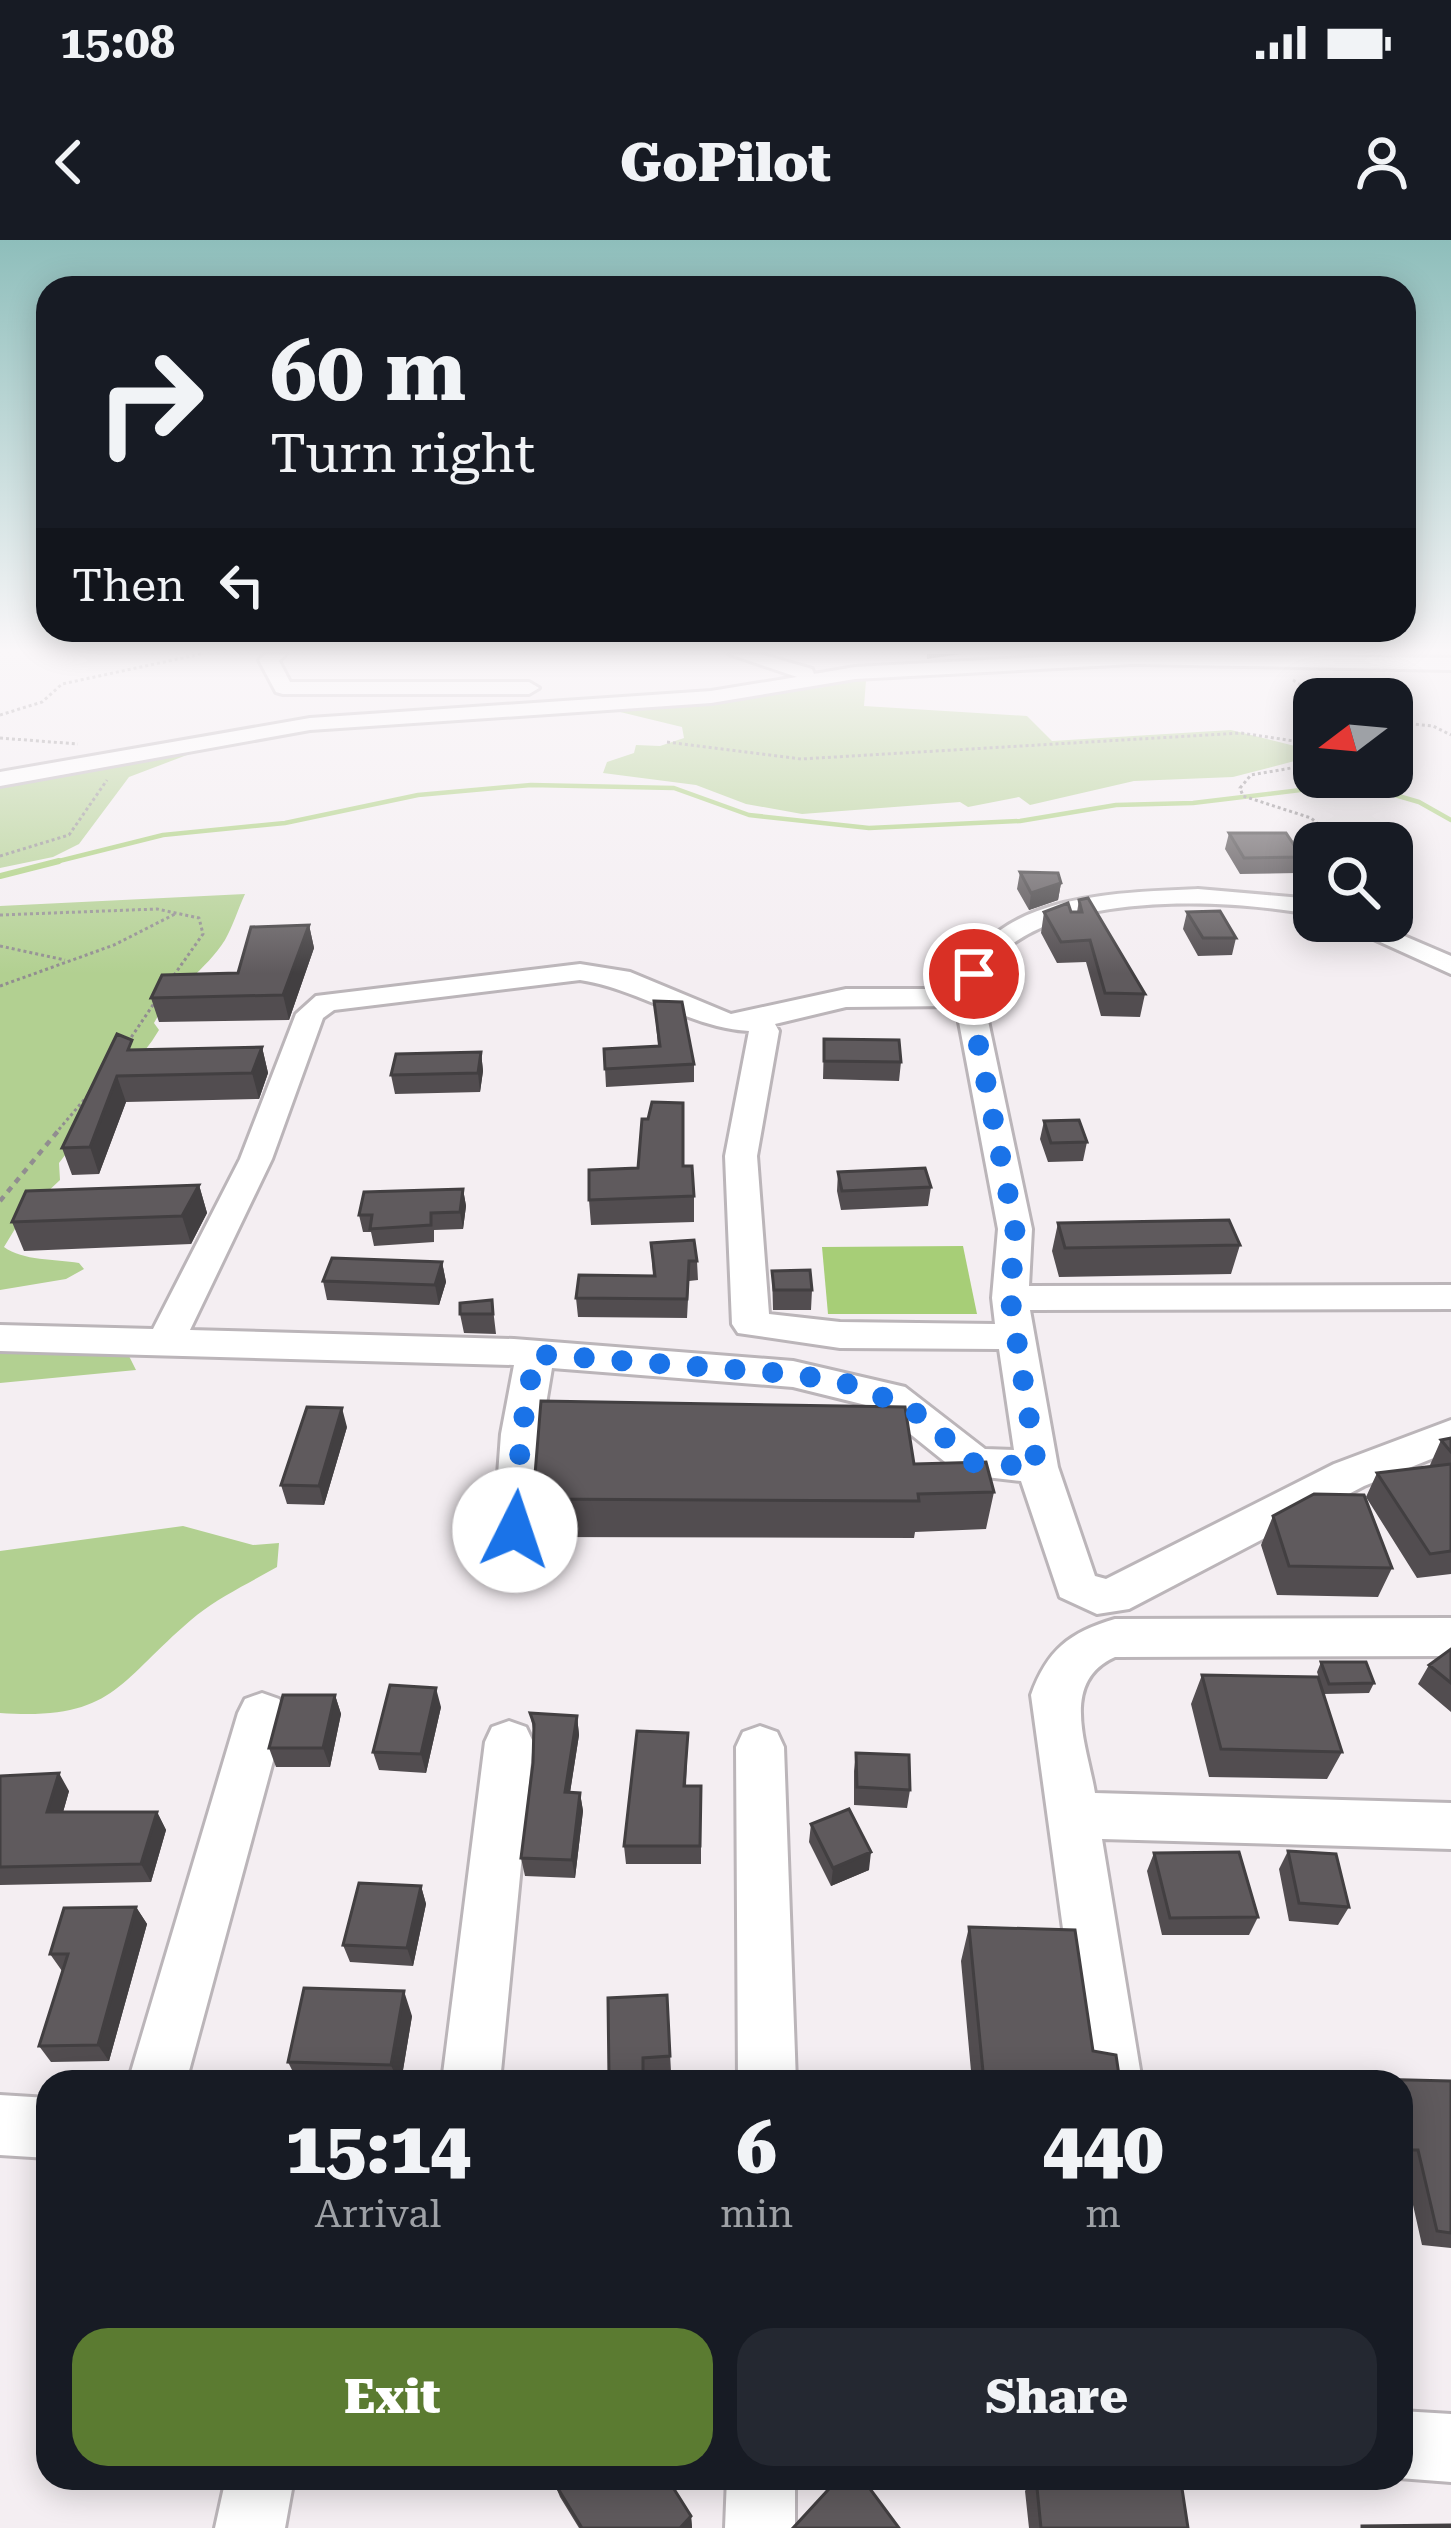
<!DOCTYPE html>
<html lang="en">
<head>
<meta charset="utf-8">
<style>
  :root { --surface:#171b24; --page:#242831; --text:#f1f3f6; --muted:#9ea1a6; --accent:#5b7b31 }
  body { margin:0; font-family:"Roboto Serif",serif; background:var(--page); color:var(--text); height:100vh; display:flex; flex-direction:column; font-size:45px; white-space:nowrap }
  * { box-sizing:border-box; margin:0 }
  p { font-size:39px; color:var(--muted) }
  .icon { flex:none; width:66px; height:66px; fill:none; stroke:currentColor; stroke-width:2; stroke-linecap:round; stroke-linejoin:round }
  .map { position:relative; flex:1; overflow:hidden }
  .details { position:absolute; left:36px; top:1830px; width:1377px; height:420px; display:flex; flex-direction:column; background:var(--surface); border-radius:36px; box-shadow:0 6px 30px #0003 }
  .details>* { flex:none }
  .guide { position:absolute; left:36px; top:36px; width:1380px; height:366px; border-radius:36px; box-shadow:0 6px 30px #0003; background:#171b24; color:var(--text); overflow:hidden }
  .needle { width:78px; rotate:254deg }
  .tools { position:absolute; left:1293px; top:438px; display:grid; gap:24px }
  .tools a { display:grid; place-items:center; width:120px; height:120px; border-radius:24px; background:var(--surface); box-shadow:0 6px 30px #0003; font-size:60px }
  .pin { position:absolute; display:grid; place-items:center; width:102px; height:102px; color:#fff; margin:-51px; border:6px solid #fff; border-radius:50%; box-shadow:0 3px 12px #0007 }
  .me { position:absolute; width:132px; margin:-66px; rotate:4deg; stroke-linejoin:round; filter:drop-shadow(0 0 9px #0008) }
  .turn { display:flex; align-items:center; gap:42px; height:252px; padding:0 36px; font-size:54px }
  .turn .icon { width:156px; height:156px; stroke-width:2.5 }
  .turn b { display:block; font-size:84px; line-height:102px }
  .then { display:flex; align-items:center; height:114px; padding:0 36px; background:#0003; gap:24px; font-size:45px }
  .eta { display:flex; justify-content:space-evenly; align-items:center; height:204px; text-align:center }
  .eta b { font-size:72px; font-weight:800; line-height:84px }
  .primary-button { display:flex; gap:24px; margin-top:auto; padding:24px 36px }
  .primary-button a { flex:1; height:138px; border-radius:36px; background:var(--accent); color:#fff; font-size:48px; font-weight:800; line-height:138px; text-align:center }
  .primary-button a+a { background:var(--page); color:var(--text) }
  .status { display:flex; justify-content:space-between; align-items:center; height:84px; padding:0 60px; background:var(--surface); direction:ltr }
  .status svg { height:33px; fill:currentColor }
  header { display:flex; justify-content:space-between; align-items:center; height:156px; padding:0 36px; background:var(--surface); font-size:54px; font-weight:800 }
  .map>svg:first-child { display:block }
  .green { fill:#b2d091 }
  .water { fill:#a7ce77 }
  .lines { fill:none; stroke-linecap:round; stroke-linejoin:round }
  .stream-far1 { stroke:#a7ce77; stroke-width:4.5 }
  .stream { stroke:#a7ce77; stroke-width:6 }
  .minor-casing { stroke:#bbb5b9; stroke-width:6 }
  .path-far1 { stroke:#918d90; stroke-width:3; stroke-dasharray:3 3; stroke-linecap:butt }
  .path { stroke:#918d90; stroke-width:4.5; stroke-dasharray:6 6; stroke-linecap:butt }
  .minor { fill:#fff; fill-rule:evenodd }
  .wall { fill:#524d50 }
  .shaded-wall { fill:#423f41 }
  .building { fill:#5f5a5d; stroke:#423f41; stroke-width:3 }
  .route { stroke:#1a73e8; stroke-width:21; stroke-dasharray:0 37.8 }
</style>
</head>
<body>
<div class="status"><b>15:08</b><svg viewBox="0 0 49 12"><path d="M0 12V9h3v3zM5 12V6h3v6zM10 12V3h3v9zM15 12V0h3v12zM26 1h20v11H26zM47 4h2v5h-2z"/></svg></div>
<header><svg class="icon" aria-label="back" viewBox="0 0 24 24"><path d="M15 5l-7 7 7 7"/></svg>GoPilot<svg class="icon" aria-label="person" viewBox="0 0 24 24"><circle cx="12" cy="8" r="4"/><path d="M4 21q1-7 8-7t8 7"/></svg></header>
<div class="map">
<svg width="1451" height="2288" viewBox="0 0 1451 2288">
  <rect width="100%" height="100%" fill="#f4eef2"/>
  <!-- green -->
  <path class="green" d="M844 440 866 441 864 466 1027 476 1052 501 1231 490 1311 510 1314 516 1233 537 1134 541 1030 565 1019 557 968 567 960 562 802 574 746 564 696 545 603 533 607 522 634 513 636 505 660 506 684 498 682 487 616 471C671 464 724 466 778 452 801 446 823 452 844 440Z
    M245 487 259 496 208 507 129 537 79 604 53 617 0 628V533Z
    M245 654C238 669 233 686 225 700 205 732 172 749 154 783L159 790 152 801 59 923 60 940 24 974 4 1007C23 1021 55 1019 79 1023L84 1029 66 1039 0 1050V666Z
    M63 1103 129 1116 136 1130 0 1143V1107Z
    M183 1286 253 1305 279 1303 277 1327C251 1342 221 1356 197 1375 118 1440 117 1481 0 1473V1311Z"/>
  <!-- water -->
  <path class="water" d="M963 1006 977 1074H828L822 1007Z"/>
  <g class="lines">
    <!-- stream-far1 -->
    <path class="stream-far1" d="M47 624 163 595 285 583 418 555 531 545 674 548 749 575 869 588 1020 581 1116 565 1193 563 1317 548 1388 553 1419 562 1451 580"/>
    <!-- stream -->
    <path class="stream" d="M0 636 59 621"/>
    <!-- minor casing -->
    <g class="minor-casing">
      <path id="minor" d="M265 414H286L279 421 290 442H529L539 448 529 454H283L276 452 259 420Z
        M729 414H760L812 429 814 434 855 427 1098 414 1451 418V430L1133 424 855 439 711 463 310 490 0 546V532L310 478 711 451 797 437Z
        M1198 649 1314 659V675C1231 659 1076 652 1007 708 992 719 987 740 983 757L1032 989 1029 1046 1451 1045V1069L1030 1070 1058 1227 1095 1336 1106 1339 1334 1224 1451 1180V1211L1364 1246 1129 1369 1097 1374 1060 1357 1021 1241 960 1234 878 1168 793 1147 552 1128 541 1194 536 1290 530 1302 515 1306 500 1302 494 1290 501 1194 514 1125 0 1111V1085L153 1089 240 919 296 774 316 756 580 724 630 732 731 774 846 749H957C987 653 1115 653 1198 649ZM580 740C639 749 691 788 749 791L725 916 732 1084 738 1093 840 1108 999 1109 1014 1210 985 1209 905 1147 793 1121 514 1099 190 1090 272 919 323 778 334 770ZM956 766 998 989 992 1058 995 1084 840 1082 769 1074 757 916 779 791 775 784 846 767Z
        M1334 681H1369L1451 716V734Z
        M1451 1378V1416L1115 1417C1059 1442 1087 1505 1095 1553L1451 1563V1609L1102 1599 1142 1842H1084L1031 1455C1047 1410 1070 1392 1115 1379Z
        M262 1453 279 1459 286 1473 186 1842H128L238 1473 245 1459Z
        M509 1481 526 1487 533 1502 500 1842H442L485 1502 492 1487Z
        M760 1486 777 1492 784 1507 796 1842H738L736 1507 743 1492Z
        M0 1855 48 1858V1918L0 1915Z
        M1401 2171 1451 2174V2242L1399 2238Z
        M226 2238H294L285 2288H215Z
        M727 2238H795V2288H725Z"/>
    </g>
    <!-- path-far1 -->
    <path class="path-far1" d="M1293 440 1322 459
      M0 475 42 462 62 444 201 414
      M1392 482 1433 486 1451 495
      M0 498 78 504
      M667 502 801 519 1241 493 1314 504
      M1314 524 1251 535 1240 548 1243 556 1311 578 1340 603
      M0 616 69 595 107 540
      M1392 663 1410 683
      M0 675 157 669 199 678 203 694 172 738
      M0 706 65 720
      M0 746 114 705 177 673
      M128 802 155 762
      M55 894 89 854"/>
    <!-- path -->
    <path class="path" d="M0 961 58 891"/>
    <!-- minor -->
    <use href="#minor" class="minor"/>
  </g>
  <!-- wall -->
  <path class="wall" d="M1229 593 1302 617 1298 633 1240 634 1225 609Z
    M1020 632 1061 643 1058 660 1029 670 1017 649Z
    M1079 660 1145 754 1140 777 1101 776 1086 722 1057 723 1041 693 1044 672H1077Z
    M1187 672 1236 698 1232 715 1198 716 1183 689Z
    M309 685 314 708 289 780 159 782 151 758 238 733Z
    M654 761 694 824V842L606 847 604 809 658 806Z
    M824 799 901 822 899 841 823 839Z
    M262 807 268 833 259 859 126 862 99 934 72 935 62 908 135 810Z
    M481 812 483 831 480 852 395 854 391 835Z
    M1044 881 1087 902 1083 921 1048 922 1040 899Z
    M683 926 694 956V982L591 985 589 960Z
    M838 932 931 947 928 966 841 970 837 951Z
    M199 945 207 973 191 1004 24 1011 12 982Z
    M463 949 466 966 463 989 434 990V1002L374 1006 371 992H363L359 975Z
    M1058 983 1240 1005 1231 1034 1059 1037 1052 1011Z
    M651 1003 697 1021 698 1040 689 1041 687 1078 578 1077 576 1058 653 1036Z
    M442 1022 446 1042 439 1065 327 1060 323 1041Z
    M772 1031 812 1050 811 1070H773Z
    M492 1060 496 1094 464 1093 460 1074Z
    M347 1187 324 1265 287 1264 281 1245Z
    M1451 1198V1334L1417 1338 1366 1257 1377 1233 1431 1226 1430 1225 1441 1200Z
    M914 1224 994 1252 986 1289 915 1292 914 1298 538 1297 533 1259Z
    M1273 1276 1392 1328 1378 1357 1277 1355 1261 1305Z
    M1451 1409V1472L1418 1444 1429 1425Z
    M1321 1422 1374 1443 1369 1453 1324 1454 1317 1432Z
    M1202 1435 1342 1512 1327 1539 1209 1537 1191 1464Z
    M335 1455 341 1474 330 1527H276L269 1508Z
    M441 1467 426 1533 379 1530 373 1512Z
    M530 1473 577 1476 579 1495 570 1553H580L583 1571 575 1638 525 1636 521 1618 533 1523 534 1494Z
    M688 1493 686 1546H701V1624H626L624 1606Z
    M856 1513 910 1550 907 1568 854 1565V1531Z
    M0 1536 69 1551 63 1572H157L166 1590 151 1642 0 1645Z
    M811 1584 869 1630 831 1646 809 1602Z
    M1288 1611 1349 1667 1338 1685 1289 1681 1279 1629Z
    M1154 1613 1258 1677 1249 1695H1162L1147 1631Z
    M421 1646 426 1664 413 1726 350 1722 343 1705Z
    M136 1667 147 1684 109 1821 51 1822 39 1806 62 1731 50 1714Z
    M969 1687 1093 1811 1120 1842H972L961 1721Z
    M667 1755 671 1832 645 1834V1842H609L608 1758Z
    M412 1776 401 1842H298L288 1822Z
    M1369 1839 1451 1841V2008L1422 2005 1404 1925H1401V1842H1367Z
    M1034 2238H1083L1188 2288H1029L1025 2251Z
    M554 2242 691 2276 692 2288H579L560 2257Z"/>
  <!-- shaded-wall -->
  <path class="shaded-wall" d="M927 414H961L927 419Z
    M1061 643 1058 660 1029 670 1031 653Z
    M309 685 314 708 289 780 283 755Z
    M262 807 268 833 259 859 252 833Z
    M481 812 483 831 480 852 478 833Z
    M117 836 126 862 99 934 90 907Z
    M199 945 207 973 191 1004 182 976Z
    M463 949 466 966 463 989 460 972Z
    M442 1022 446 1042 439 1065 435 1045Z
    M342 1168 347 1187 324 1265 319 1246Z
    M436 1448 441 1467 426 1533 421 1514Z
    M335 1455 341 1474 330 1527 323 1508Z
    M577 1476 579 1495 567 1571 565 1552Z
    M59 1533 69 1551 58 1590 47 1572Z
    M580 1553 583 1571 575 1638 572 1620Z
    M157 1572 166 1590 151 1642 141 1624Z
    M871 1612 869 1630 831 1646 833 1628Z
    M421 1646 426 1664 413 1726 407 1708Z
    M136 1667 147 1684 109 1821 98 1805Z
    M404 1751 412 1776 401 1842H398L391 1825Z
    M691 2276 692 2288H680Z"/>
  <!-- building -->
  <path class="building" d="M1229 593H1286L1302 617 1244 618Z
    M1020 632 1058 633 1061 643 1031 653Z
    M1088 658 1145 754 1105 753 1090 700 1061 702 1044 672 1068 663 1071 672H1082L1079 660Z
    M1220 671 1236 698H1203L1187 672Z
    M309 685 283 755 151 758 162 735 238 733 251 687Z
    M654 761 682 762 694 824 605 829 604 809 660 806Z
    M117 794 132 800 128 810 262 807 252 833 117 836 90 907 62 908Z
    M824 799 899 800 901 822 824 821Z
    M481 812 478 833 391 835 396 814Z
    M652 862 683 863V926H692L694 956 589 960V930L638 928 642 879H648Z
    M1079 880 1087 902 1051 903 1044 881Z
    M925 928 931 947 842 951 838 932Z
    M199 945 182 976 12 982 26 951Z
    M463 949 460 972 431 973V985L370 989 372 975H359L364 952Z
    M1229 980 1240 1005 1065 1008 1058 983Z
    M694 1000 697 1021H689L687 1059 576 1058 579 1035 655 1036 651 1003Z
    M332 1018 442 1022 435 1045 323 1041Z
    M810 1030 812 1050H774L772 1031Z
    M492 1060 493 1074H460V1063Z
    M541 1161 905 1167 914 1224 986 1222 994 1252 918 1254 919 1261 533 1259Z
    M307 1167 342 1168 319 1246 281 1245Z
    M1451 1198V1212L1441 1200Z
    M1451 1224V1311L1430 1314 1377 1233Z
    M1314 1254 1364 1255 1392 1328 1289 1326 1273 1276Z
    M1451 1409V1443L1429 1425Z
    M1321 1422H1366L1374 1443 1329 1444Z
    M1202 1435 1318 1437 1342 1512 1221 1509Z
    M390 1445 436 1448 421 1514 373 1512Z
    M283 1455H335L323 1508H269Z
    M530 1473 577 1476 565 1552 580 1553 572 1620 521 1618 533 1523 534 1484Z
    M637 1491 688 1493 684 1546H701L700 1606H624Z
    M856 1513 909 1515 910 1550 857 1547Z
    M59 1533 47 1572H157L141 1624 0 1627V1536Z
    M849 1569 871 1612 833 1628 811 1584Z
    M1288 1611 1336 1614 1349 1667 1299 1663Z
    M1239 1612 1258 1677 1170 1678 1154 1613Z
    M359 1643 421 1646 407 1708 343 1705Z
    M136 1667 98 1805 39 1806 68 1714H50L64 1668Z
    M969 1687 1075 1690 1093 1811 1116 1815 1120 1842H984Z
    M304 1748 404 1751 391 1825 288 1822Z
    M667 1755 670 1816 643 1818V1835L609 1838 608 1758Z
    M1369 1839 1451 1841V1993L1437 1991 1418 1910H1401V1842H1370Z
    M559 2238H667L691 2276 680 2288H582L554 2242Z
    M839 2238H862L899 2288H793Z
    M1036 2238 1181 2242 1188 2288H1041Z
    M1451 2285V2288H1362V2286Z"/>
  <!-- sky -->
  <linearGradient id="sky" x2="0" y2="1"><stop stop-color="#8ebebb"/><stop offset="0.56" stop-color="#faf7f9"/><stop offset="1" stop-color="#faf7f9" stop-opacity="0"/></linearGradient>
  <rect width="1451" height="734" fill="url(#sky)"/>
  <g class="lines">
    <!-- route -->
    <path class="route" d="M515 1290 521 1194 535 1114 793 1134 845 1143 909 1167 974 1223 1037 1227 1010 1058 1015 989 969 757 974 734"/>
  </g>
</svg>
<div class="tools">
<a><svg class="needle" viewBox="-14 -14 28 28"><path d="M0-13l5 13h-10z" fill="#e53935"/><path d="M0 13l5-13h-10z" fill="#9ea1a6"/></svg></a>
<a><svg class="icon" aria-label="search" viewBox="0 0 24 24"><circle cx="10" cy="10" r="6"/><path d="M15 15l6 6"/></svg></a>
</div>
<div class="pin" style="left:974px;top:734px;background:#d93025"><svg class="icon" aria-label="arrive" viewBox="0 0 24 24"><path d="M6 21V4h12l-3 4 3 4H6"/></svg></div>
<svg class="me" style="left:515px;top:1290px" viewBox="-20 -20 40 40"><circle r="19" fill="#fff"/><path d="M0-13L10 11 0 6-10 11z" fill="#1a73e8"/></svg>
<div class="guide">
<div class="turn"><svg class="icon" aria-label="right" viewBox="0 0 24 24"><path d="M7 20v-9h11M14 6l5 5-5 5"/></svg><div><b>60 m</b>Turn right</div></div>
<div class="then">Then<svg class="icon" aria-label="left" viewBox="0 0 24 24"><path d="M17 20v-9H6M10 6l-5 5 5 5"/></svg></div>
</div>
<section class="details">
<div class="eta">
<div><b>15:14</b><p>Arrival</p></div>
<div><b>6</b><p>min</p></div>
<div><b>440</b><p>m</p></div>
</div>
<div class="primary-button"><a>Exit</a><a>Share</a></div>
</section>
</div>
</body>
</html>
